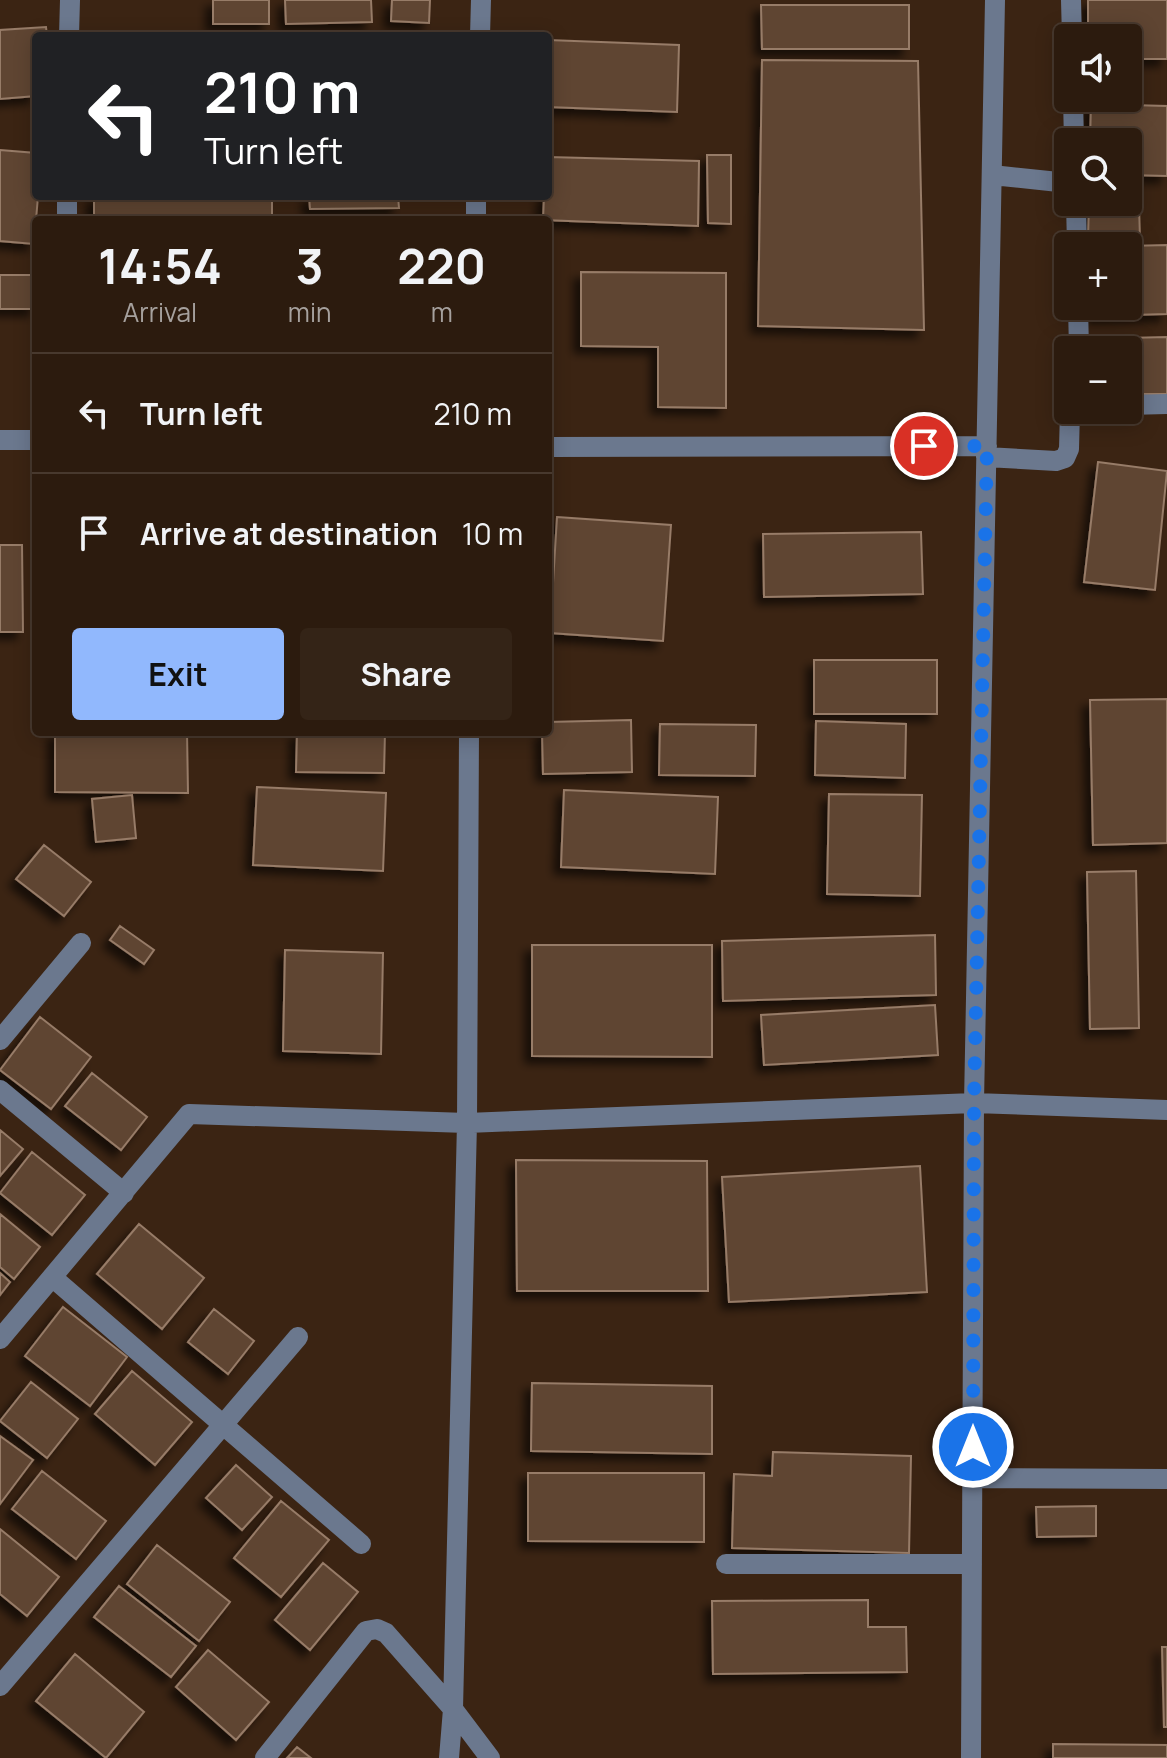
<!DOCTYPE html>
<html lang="en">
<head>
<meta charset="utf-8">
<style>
  :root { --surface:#2c1b0e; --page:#342417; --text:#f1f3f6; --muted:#a6a19e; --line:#48392e; --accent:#91b8fd }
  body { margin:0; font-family:Manrope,sans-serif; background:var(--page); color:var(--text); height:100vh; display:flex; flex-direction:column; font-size:30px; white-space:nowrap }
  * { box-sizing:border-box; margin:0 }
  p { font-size:26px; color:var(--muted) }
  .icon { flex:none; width:44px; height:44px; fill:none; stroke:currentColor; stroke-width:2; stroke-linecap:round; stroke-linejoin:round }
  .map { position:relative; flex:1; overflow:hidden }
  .details { position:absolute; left:32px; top:216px; width:520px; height:520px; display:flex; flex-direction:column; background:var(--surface); border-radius:8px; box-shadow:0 4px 20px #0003,0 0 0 2px var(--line) }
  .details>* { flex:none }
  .top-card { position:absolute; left:32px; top:32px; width:520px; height:168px; border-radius:8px; box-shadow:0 4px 20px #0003,0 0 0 2px var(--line); background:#202124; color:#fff; overflow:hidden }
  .fabs { position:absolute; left:1054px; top:24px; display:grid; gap:16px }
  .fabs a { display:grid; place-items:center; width:88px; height:88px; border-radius:8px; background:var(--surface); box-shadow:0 4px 20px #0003,0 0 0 2px var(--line); font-size:40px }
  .pin { position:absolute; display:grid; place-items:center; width:68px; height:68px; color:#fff; margin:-34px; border:4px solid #fff; border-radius:50%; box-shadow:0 2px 8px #0007 }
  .me { position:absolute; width:88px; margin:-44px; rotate:0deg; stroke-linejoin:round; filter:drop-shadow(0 0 6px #0008) }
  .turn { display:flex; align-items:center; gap:28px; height:168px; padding:0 40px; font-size:36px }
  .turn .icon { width:104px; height:104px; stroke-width:2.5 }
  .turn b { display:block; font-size:56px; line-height:68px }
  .eta { display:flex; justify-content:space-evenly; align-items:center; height:136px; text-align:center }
  .eta b { font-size:48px; font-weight:700; line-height:56px }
  .button { display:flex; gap:16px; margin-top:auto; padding:16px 40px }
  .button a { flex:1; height:92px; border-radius:8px; background:var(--accent); color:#111; font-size:32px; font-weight:700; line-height:92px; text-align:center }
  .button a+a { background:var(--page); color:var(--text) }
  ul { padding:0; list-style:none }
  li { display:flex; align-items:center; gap:24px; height:120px; padding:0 40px; border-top:2px solid var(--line) }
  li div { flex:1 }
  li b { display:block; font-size:30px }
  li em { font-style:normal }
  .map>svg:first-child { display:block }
  .building { fill:#5e4533; stroke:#977b67; stroke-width:2; filter:url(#shadow) }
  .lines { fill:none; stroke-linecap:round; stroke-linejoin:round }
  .minor { stroke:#6b788e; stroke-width:20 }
  .route { stroke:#1a73e8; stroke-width:14; stroke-dasharray:0 25.2 }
</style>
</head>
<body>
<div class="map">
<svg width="1167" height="1758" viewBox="0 0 1167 1758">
  <defs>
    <filter id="shadow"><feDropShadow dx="-7" dy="7" stdDeviation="4" flood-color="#0009"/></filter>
  </defs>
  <rect width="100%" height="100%" fill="#3b2413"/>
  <!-- building -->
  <path class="building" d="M213 0H269V24H213Z
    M285 0H371L372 22 286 24Z
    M392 0H430L429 23 391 21Z
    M1088 0H1167V59H1128V38H1088Z
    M761 5H909V49H762Z
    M46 27 47 36H36V96L0 99V30Z
    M548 40 679 45 677 112 548 107Z
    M762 60 918 61 924 330 758 326Z
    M1091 104 1167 106V176L1128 175V142H1090Z
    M0 150 36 153V196H38L34 244 0 241Z
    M707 155H731V224L708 223Z
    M548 157 699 161 698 226 543 220 544 196H548Z
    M94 196H272V220H94Z
    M309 196H398L399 208 310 209Z
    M1089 205H1139L1140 239 1088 238Z
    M1167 245V314L1095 316V306H1128V246Z
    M581 272 726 273V408L658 407V347L581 346Z
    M0 275H36V309H0Z
    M1167 337V394H1128V350H1082V339Z
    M1098 462 1167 471 1155 590 1084 582Z
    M557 517 671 525 663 641 550 633Z
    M921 532 923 594 764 597 763 534Z
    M0 545H22L23 632H0Z
    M814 660H937V714H814Z
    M1167 699V843L1093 845 1090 700Z
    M631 720 632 772 543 774 542 732H548V722Z
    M816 721 906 724 905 778 815 775Z
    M660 724 756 725 755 776 659 775Z
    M55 732H187L188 793 55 792Z
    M297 732H385L384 773 296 772Z
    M257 787 386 793 383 871 253 865Z
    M564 790 718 797 715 874 561 867Z
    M829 794 922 795 920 896 827 894Z
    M132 795 136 838 96 842 92 799Z
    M44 845 91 882 64 916 16 879Z
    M1136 871 1139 1028 1090 1029 1087 872Z
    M120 926 154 950 144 964 110 940Z
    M935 935 936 995 723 1001 722 941Z
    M532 945H712V1057L532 1056Z
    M285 950 383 953 381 1054 283 1051Z
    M935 1005 938 1055 764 1065 761 1015Z
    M40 1017 91 1057 51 1109 0 1070Z
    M92 1073 147 1117 121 1150 65 1106Z
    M0 1130 23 1149 0 1176Z
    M32 1152 85 1195 52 1235 0 1193Z
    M516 1160 707 1161 708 1291H517Z
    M920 1166 927 1292 729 1302 722 1177Z
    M0 1214 40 1247 14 1279 0 1267Z
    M139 1224 204 1278 162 1329 97 1274Z
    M0 1273 10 1282 0 1295Z
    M63 1307 127 1357 90 1406 25 1356Z
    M214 1309 254 1341 228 1374 188 1342Z
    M132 1371 192 1422 155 1465 95 1414Z
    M31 1382 78 1419 47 1458 0 1421Z
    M532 1383 712 1386V1454L531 1451Z
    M0 1436 33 1460 0 1504Z
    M773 1452 911 1456 909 1553 732 1548 734 1474 772 1476Z
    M236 1465 272 1497 242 1530 206 1498Z
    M42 1471 106 1521 76 1559 12 1509Z
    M528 1473H704V1542L528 1541Z
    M281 1501 329 1540 281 1597 234 1558Z
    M1096 1506V1536L1037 1537 1036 1507Z
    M0 1529 59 1577 27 1616 0 1594Z
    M157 1545 230 1602 199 1641 127 1584Z
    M323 1563 358 1592 310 1650 275 1620Z
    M119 1586 196 1646 171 1677 94 1617Z
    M868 1600V1627H906L907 1672 713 1674 712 1601Z
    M1162 1647H1167V1727H1164Z
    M208 1650 269 1702 236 1740 176 1687Z
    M75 1654 144 1712 106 1758 36 1701Z
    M1053 1744 1167 1745V1758H1053Z
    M297 1747 311 1758H287Z"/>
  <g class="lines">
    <!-- minor -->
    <path class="minor" d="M1071 0 1072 38
      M69 36 70 0
      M480 36 481 0
      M1073 98 1074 142
      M992 175 1068 183
      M1076 202 1077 246
      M67 220V196
      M476 220V196
      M1078 306 1079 350
      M1128 405 1167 404
      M0 440H36
      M548 447 987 446
      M986 457 1056 461 1065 458 1069 449 1070 410
      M0 1040 81 943
      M0 1090 124 1193
      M52 1277 361 1544
      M0 1339 189 1114 467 1123 974 1103 1167 1110
      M972 1478 1167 1479
      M726 1564H972
      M0 1686 298 1337
      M265 1758 366 1631 377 1629 386 1633 453 1709 490 1758
      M449 1758 453 1709 467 1123 469 732
      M971 1758 974 1103 995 0"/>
  </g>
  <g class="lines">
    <!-- route -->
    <path class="route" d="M924 446H987L974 1103 973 1447"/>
  </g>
</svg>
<div class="fabs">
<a><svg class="icon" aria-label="sound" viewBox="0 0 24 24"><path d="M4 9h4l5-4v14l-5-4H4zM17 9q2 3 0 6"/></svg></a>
<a><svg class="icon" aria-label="search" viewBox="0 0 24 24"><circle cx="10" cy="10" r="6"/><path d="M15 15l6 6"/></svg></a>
<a>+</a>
<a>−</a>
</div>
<div class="pin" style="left:924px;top:446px;background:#d93025"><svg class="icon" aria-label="arrive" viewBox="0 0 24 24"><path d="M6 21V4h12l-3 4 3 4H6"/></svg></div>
<svg class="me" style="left:973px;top:1447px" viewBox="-20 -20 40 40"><circle r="17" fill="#1a73e8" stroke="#fff" stroke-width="3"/><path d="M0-11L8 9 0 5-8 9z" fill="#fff"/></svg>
<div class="top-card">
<div class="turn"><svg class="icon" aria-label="left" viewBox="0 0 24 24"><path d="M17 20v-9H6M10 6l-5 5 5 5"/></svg><div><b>210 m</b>Turn left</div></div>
</div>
<section class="details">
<div class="eta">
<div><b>14:54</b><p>Arrival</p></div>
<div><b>3</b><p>min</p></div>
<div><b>220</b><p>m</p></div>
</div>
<ul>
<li><svg class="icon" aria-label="left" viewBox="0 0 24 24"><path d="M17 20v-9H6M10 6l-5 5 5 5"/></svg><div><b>Turn left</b></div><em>210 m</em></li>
<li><svg class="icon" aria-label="arrive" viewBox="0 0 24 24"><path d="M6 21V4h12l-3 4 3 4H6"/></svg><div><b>Arrive at destination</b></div><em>10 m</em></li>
</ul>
<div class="button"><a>Exit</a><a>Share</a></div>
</section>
</div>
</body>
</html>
